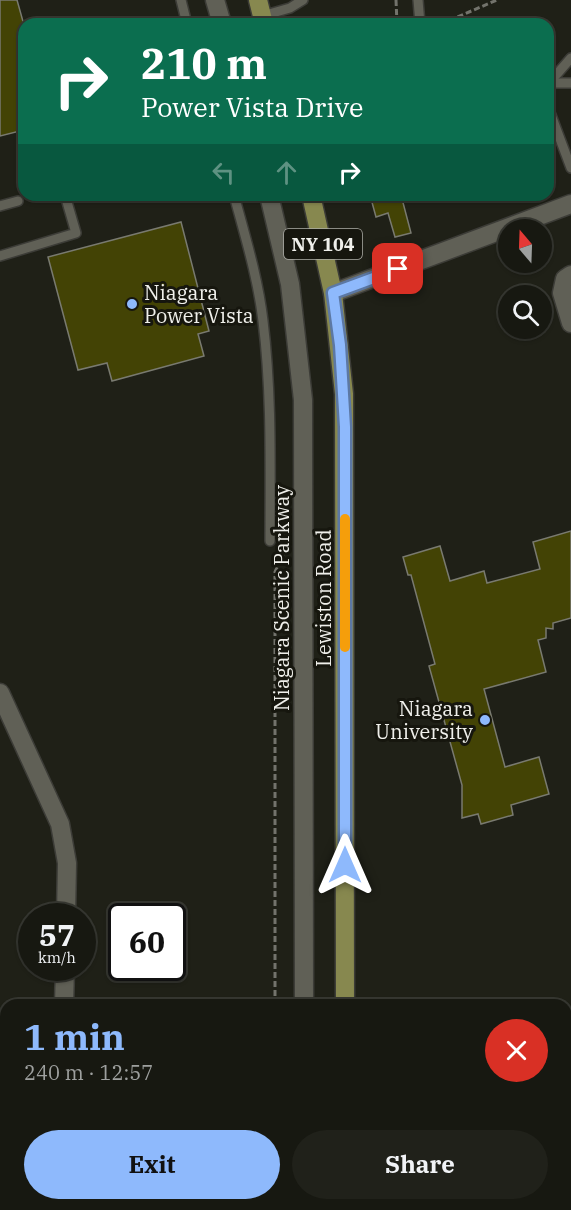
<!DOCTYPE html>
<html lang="en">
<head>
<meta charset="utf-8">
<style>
  :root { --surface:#171811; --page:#20211a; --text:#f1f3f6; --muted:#9ea09f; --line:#363731; --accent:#8eb9fc }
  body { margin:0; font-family:"IBM Plex Serif",serif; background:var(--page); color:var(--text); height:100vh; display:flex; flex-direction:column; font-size:22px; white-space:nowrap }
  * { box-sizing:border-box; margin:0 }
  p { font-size:20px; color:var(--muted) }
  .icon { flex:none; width:33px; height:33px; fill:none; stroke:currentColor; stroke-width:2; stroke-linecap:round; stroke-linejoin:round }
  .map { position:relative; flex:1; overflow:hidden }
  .panel { position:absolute; left:0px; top:999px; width:572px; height:212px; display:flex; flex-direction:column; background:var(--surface); border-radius:18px 18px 0 0; box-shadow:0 2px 4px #0004,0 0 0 2px var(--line) }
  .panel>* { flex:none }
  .top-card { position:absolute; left:18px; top:18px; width:536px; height:183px; border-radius:18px; box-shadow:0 2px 4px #0004,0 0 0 2px var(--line); background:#0b6e4f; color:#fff; overflow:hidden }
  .needle { width:39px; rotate:341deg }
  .fabs { position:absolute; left:498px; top:219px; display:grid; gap:12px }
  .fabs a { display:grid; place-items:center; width:54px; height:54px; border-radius:50%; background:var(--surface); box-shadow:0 2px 4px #0004,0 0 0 2px var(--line); font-size:30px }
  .speed { position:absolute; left:18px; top:903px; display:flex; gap:12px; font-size:30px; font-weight:700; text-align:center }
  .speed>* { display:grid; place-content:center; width:78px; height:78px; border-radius:50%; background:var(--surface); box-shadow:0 2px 4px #0004,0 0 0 2px var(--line); line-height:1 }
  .speed small { font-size:15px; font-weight:400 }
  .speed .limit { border:3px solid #111; border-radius:9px; background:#fff; color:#111 }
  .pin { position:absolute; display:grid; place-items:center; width:51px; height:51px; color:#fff; margin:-26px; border-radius:12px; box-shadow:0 3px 9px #0006 }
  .me { position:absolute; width:66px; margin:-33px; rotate:0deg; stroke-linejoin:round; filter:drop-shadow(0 0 4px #0008) }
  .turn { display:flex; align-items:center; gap:21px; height:126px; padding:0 24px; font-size:27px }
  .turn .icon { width:78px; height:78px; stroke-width:2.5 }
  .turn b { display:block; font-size:42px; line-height:51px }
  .lanes { display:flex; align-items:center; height:57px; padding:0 24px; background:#0003; justify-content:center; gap:30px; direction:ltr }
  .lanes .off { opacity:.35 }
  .round { display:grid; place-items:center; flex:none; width:63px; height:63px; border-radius:32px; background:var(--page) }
  .headline { display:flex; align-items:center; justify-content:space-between; height:102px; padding:0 24px }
  h1 { font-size:36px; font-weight:700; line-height:45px; color:var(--accent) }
  .action { display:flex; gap:12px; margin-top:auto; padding:12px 24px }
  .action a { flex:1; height:69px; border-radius:36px; background:var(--accent); color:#111; font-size:24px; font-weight:700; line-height:69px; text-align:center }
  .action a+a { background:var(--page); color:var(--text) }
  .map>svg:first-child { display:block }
  .building { fill:#434305; stroke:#797a70; stroke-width:1.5 }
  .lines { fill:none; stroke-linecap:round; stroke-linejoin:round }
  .lane-casing { stroke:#3c3c37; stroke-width:12 }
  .street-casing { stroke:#3c3c37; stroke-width:21 }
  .secondary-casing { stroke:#3c3c37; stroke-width:21 }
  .primary-casing { stroke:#3c3c37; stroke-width:21 }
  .path { stroke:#73736c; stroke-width:3; stroke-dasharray:6 3; stroke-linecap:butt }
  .lane { stroke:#606056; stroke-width:9 }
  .street { stroke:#606056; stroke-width:18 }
  .secondary { stroke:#606056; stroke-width:18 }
  .primary { stroke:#87884f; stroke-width:18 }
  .route-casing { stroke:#5c78a4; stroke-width:15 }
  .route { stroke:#8eb9fc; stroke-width:10 }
  .slow { stroke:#f59e0b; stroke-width:10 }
  .poi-dot { fill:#8eb9fc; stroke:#16160e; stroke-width:2 }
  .labels { text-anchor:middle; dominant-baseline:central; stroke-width:6; stroke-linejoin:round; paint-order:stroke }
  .shield { fill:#16160e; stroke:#afafa9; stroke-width:1.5 }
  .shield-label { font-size:18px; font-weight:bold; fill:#f0f0eb }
  .poi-label { font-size:20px; fill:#f0f0eb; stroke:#16160e; text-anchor:start }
  .street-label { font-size:20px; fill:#f0f0eb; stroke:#16160e }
</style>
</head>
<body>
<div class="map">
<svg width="571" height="1210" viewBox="0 0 571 1210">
  <rect width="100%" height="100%" fill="#1f2017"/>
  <!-- building -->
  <path class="building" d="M0 0H17L24 25V130L0 136Z
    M370 195H401L411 233 395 237 388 213 376 217Z
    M181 222 209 331 198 334 204 356 112 381 107 363 78 370 48 257Z
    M571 531V618L553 623V629L546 628V638L538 640 546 672 484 689 505 767 539 757 549 794 511 805 513 815 481 824 478 814 462 818V785L429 666 435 664 411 575H408L403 557 440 546 450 581 484 571 487 583 540 569 533 542Z"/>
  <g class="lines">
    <!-- lane casing -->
    <g class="lane-casing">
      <path id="lane" d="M181 0 187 24
        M418 0 420 24
        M262 16 290 8 303 0
        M548 79 557 74 571 58
        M548 83H571
        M548 107 571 168
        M234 195C245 236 258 278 263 321 272 394 270 468 270 541
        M0 206 18 201
        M0 256 76 233 65 195"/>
    </g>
    <!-- street casing -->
    <g class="street-casing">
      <path id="street" d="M571 275 565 279 562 293 571 323
        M333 293 571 204
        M0 693 60 824 67 863 66 916
        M64 1005 65 968
        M60 1210V1204"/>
    </g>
    <!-- secondary casing -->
    <g class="secondary-casing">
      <path id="secondary" d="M215 0 222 24
        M269 195 290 284 303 400 304 1005
        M304 1210V1204"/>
    </g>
    <!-- primary casing -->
    <g class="primary-casing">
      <path id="primary" d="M258 0 264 24
        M311 195 333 293 344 394 345 1005
        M345 1204V1210"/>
    </g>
    <!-- path -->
    <path class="path" d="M396 0 397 24
      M441 24 497 0
      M275 1005V572L284 553
      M275 1210V1204"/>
    <!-- lane -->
    <use href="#lane" class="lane"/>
    <!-- street -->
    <use href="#street" class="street"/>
    <!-- secondary -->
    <use href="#secondary" class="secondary"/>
    <!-- primary -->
    <use href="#primary" class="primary"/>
  </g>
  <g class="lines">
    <!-- route casing -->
    <g class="route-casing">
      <path id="route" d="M345 865V427L340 345 333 293 398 269"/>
    </g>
    <!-- route -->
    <use href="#route" class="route"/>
    <!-- slow -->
    <path class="slow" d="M345 647V519"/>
  </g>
  <!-- markers -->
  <g class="poi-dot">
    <circle cx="132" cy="304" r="6"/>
    <circle cx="485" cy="720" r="6"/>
  </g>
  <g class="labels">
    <!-- shield labels -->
    <rect class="shield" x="284" y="229" width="78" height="30" rx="4.5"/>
    <g class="shield-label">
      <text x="323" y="244">NY 104</text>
    </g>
    <!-- poi labels -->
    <g class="poi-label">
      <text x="144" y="292">Niagara<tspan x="144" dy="23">Power Vista</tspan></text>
      <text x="473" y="708" text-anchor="end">Niagara<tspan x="473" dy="23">University</tspan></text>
    </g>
    <!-- street labels -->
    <g class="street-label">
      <text transform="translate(281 598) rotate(-90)">Niagara Scenic Parkway</text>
      <text transform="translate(323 598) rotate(-90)">Lewiston Road</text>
    </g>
  </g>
</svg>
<div class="fabs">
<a><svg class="needle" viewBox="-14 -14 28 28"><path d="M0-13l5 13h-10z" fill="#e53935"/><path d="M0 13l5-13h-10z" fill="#9ea09f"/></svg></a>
<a><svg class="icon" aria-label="search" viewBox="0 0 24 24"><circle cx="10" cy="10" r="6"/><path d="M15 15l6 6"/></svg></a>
</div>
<div class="speed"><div>57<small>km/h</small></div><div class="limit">60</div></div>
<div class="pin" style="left:398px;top:269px;background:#d93025"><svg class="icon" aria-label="arrive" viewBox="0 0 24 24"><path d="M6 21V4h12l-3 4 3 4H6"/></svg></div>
<svg class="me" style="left:345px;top:865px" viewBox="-20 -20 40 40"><path d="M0-17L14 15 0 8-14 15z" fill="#8eb9fc" stroke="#fff" stroke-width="4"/></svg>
<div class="top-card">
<div class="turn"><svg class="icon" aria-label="right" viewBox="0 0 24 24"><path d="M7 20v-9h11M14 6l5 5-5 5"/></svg><div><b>210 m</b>Power Vista Drive</div></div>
<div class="lanes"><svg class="icon off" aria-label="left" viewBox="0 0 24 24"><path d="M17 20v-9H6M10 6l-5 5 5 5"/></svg><svg class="icon off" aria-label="ahead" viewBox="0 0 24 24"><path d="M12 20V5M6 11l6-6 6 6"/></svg><svg class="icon" aria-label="right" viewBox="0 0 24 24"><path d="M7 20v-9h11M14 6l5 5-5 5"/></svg></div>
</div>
<section class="panel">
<div class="headline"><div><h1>1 min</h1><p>240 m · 12:57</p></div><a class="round" style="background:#d93025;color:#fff"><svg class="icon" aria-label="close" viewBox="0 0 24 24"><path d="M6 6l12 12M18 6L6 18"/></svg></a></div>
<div class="action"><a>Exit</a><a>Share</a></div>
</section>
</div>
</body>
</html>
